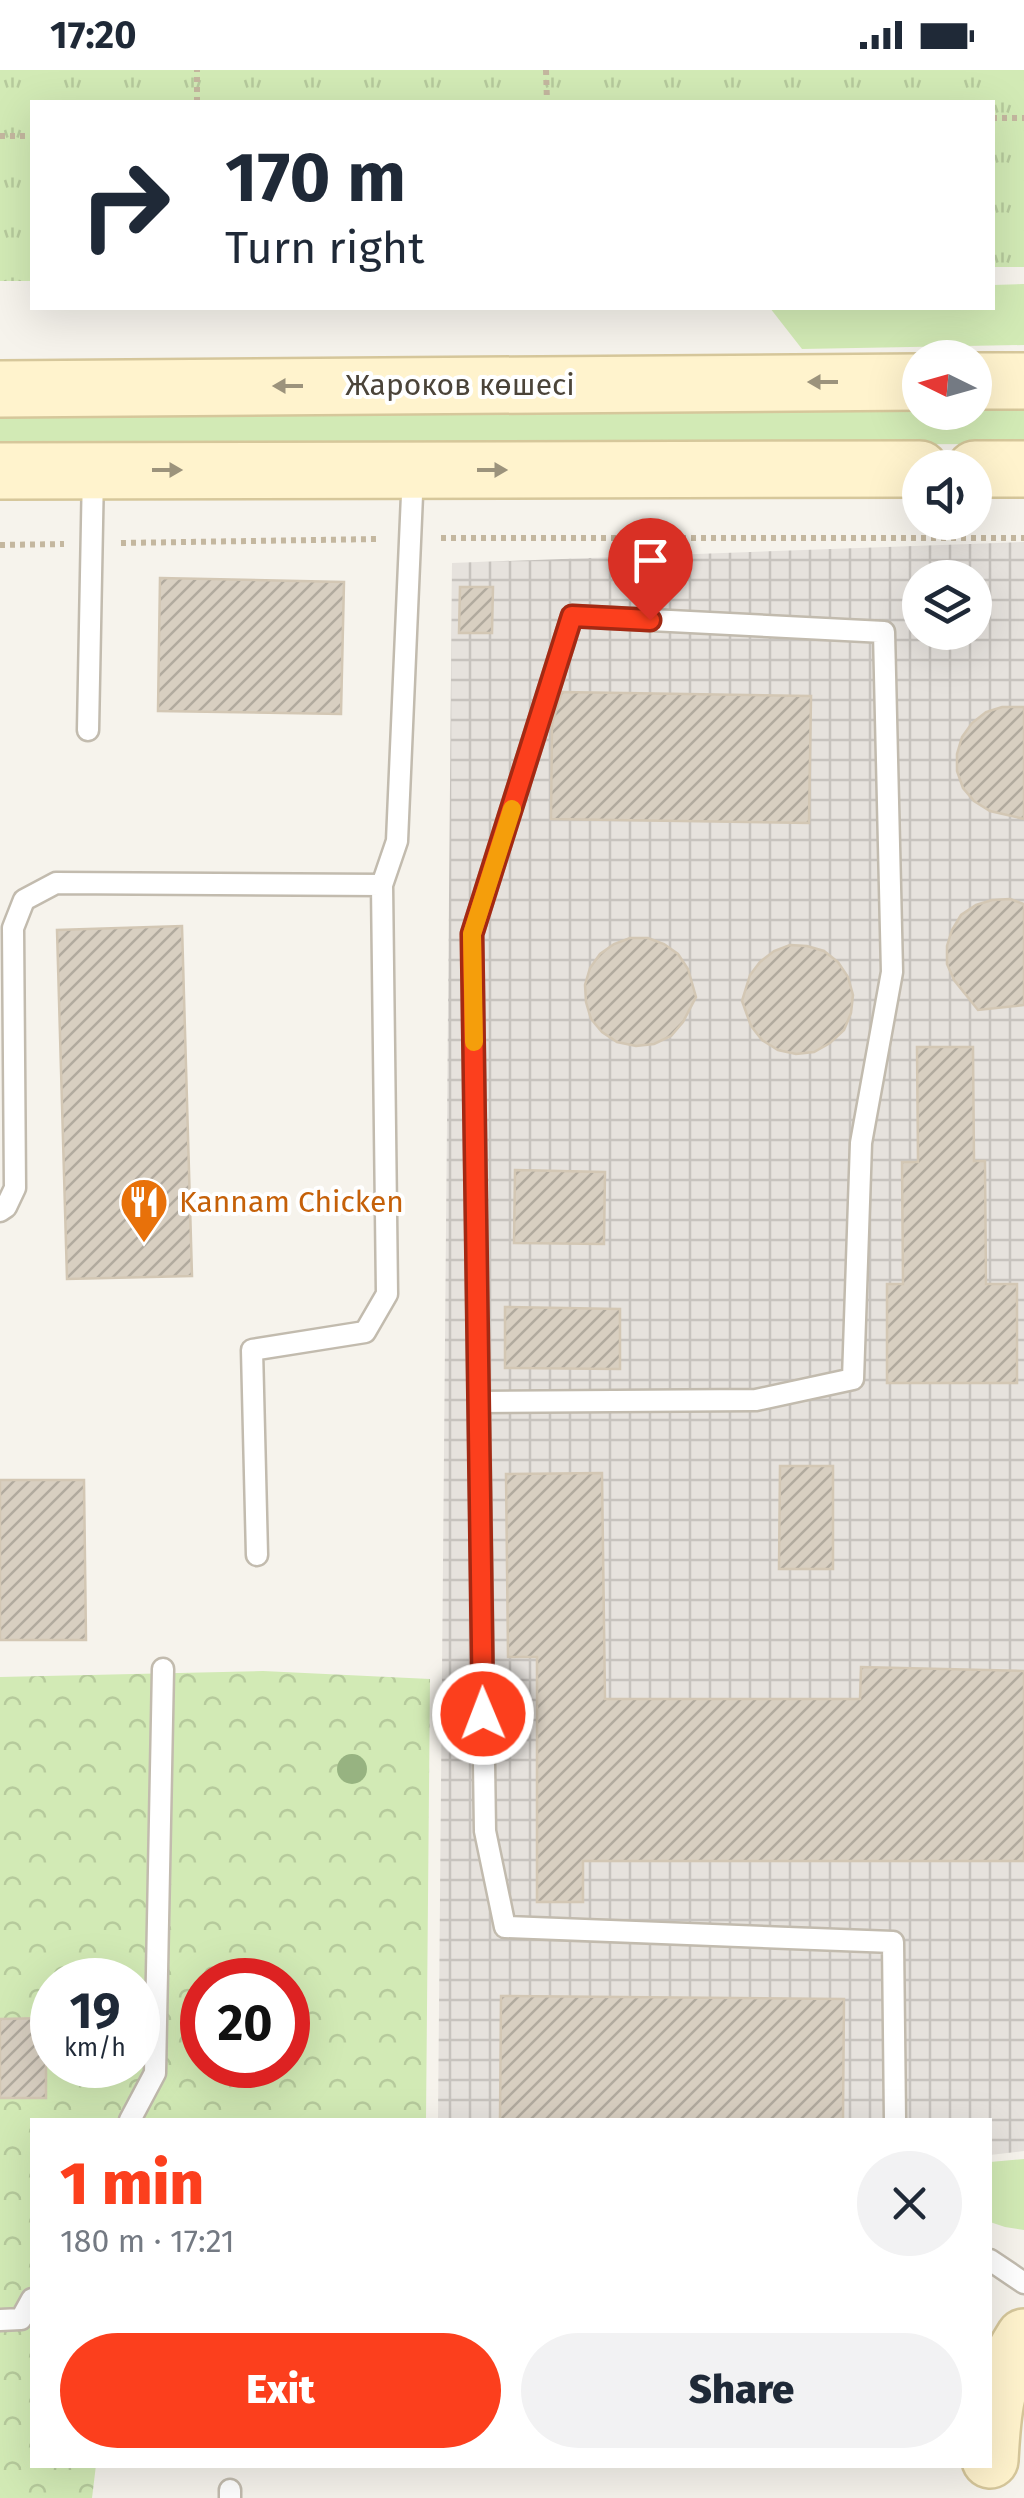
<!DOCTYPE html>
<html lang="en">
<head>
<meta charset="utf-8">
<style>
  :root { --surface:#fff; --page:#f2f2f3; --text:#1f2937; --muted:#747a83; --accent:#fc3f1d }
  body { margin:0; font-family:"Fira Sans",sans-serif; background:var(--page); color:var(--text); height:100vh; display:flex; flex-direction:column; font-size:38px; white-space:nowrap }
  * { box-sizing:border-box; margin:0 }
  p { font-size:32px; color:var(--muted) }
  .icon { flex:none; width:55px; height:55px; fill:none; stroke:currentColor; stroke-width:2; stroke-linecap:round; stroke-linejoin:round }
  .map { position:relative; flex:1; overflow:hidden }
  .details { position:absolute; left:30px; top:2048px; width:962px; height:350px; display:flex; flex-direction:column; background:var(--surface); border-radius:0px; box-shadow:0 10px 40px #0002 }
  .details>* { flex:none }
  .guide { position:absolute; left:30px; top:30px; width:965px; height:210px; border-radius:0px; box-shadow:0 10px 40px #0002; background:#fff; color:var(--text); overflow:hidden }
  .needle { width:65px; rotate:275deg }
  .fabs { position:absolute; left:902px; top:270px; display:grid; gap:20px }
  .fabs a { display:grid; place-items:center; width:90px; height:90px; border-radius:50%; background:var(--surface); box-shadow:0 10px 40px #0002; font-size:50px }
  .speed { position:absolute; left:30px; top:1888px; display:flex; gap:20px; font-size:50px; font-weight:700; text-align:center }
  .speed>* { display:grid; place-content:center; width:130px; height:130px; border-radius:50%; background:var(--surface); box-shadow:0 10px 40px #0002; line-height:1 }
  .speed small { font-size:25px; font-weight:400 }
  .speed .limit { border:15px solid #d22; background:#fff; color:#111 }
  .pin { position:absolute; display:grid; place-items:center; width:85px; height:85px; color:#fff; margin:-102px -42px; border-radius:50% 50% 50% 0; rotate:-45deg; box-shadow:0 0 10px #0007 }
  .pin .icon { rotate:45deg }
  .me { position:absolute; width:110px; margin:-55px; rotate:359deg; stroke-linejoin:round; filter:drop-shadow(0 0 8px #0008) }
  .turn { display:flex; align-items:center; gap:35px; height:210px; padding:0 30px; font-size:45px }
  .turn .icon { width:130px; height:130px; stroke-width:2.5 }
  .turn b { display:block; font-size:70px; line-height:85px }
  .round { display:grid; place-items:center; flex:none; width:105px; height:105px; border-radius:52px; background:var(--page) }
  .head { display:flex; align-items:center; justify-content:space-between; height:170px; padding:0 30px }
  h1 { font-size:60px; font-weight:800; line-height:75px; color:var(--accent) }
  .primary-button { display:flex; gap:20px; margin-top:auto; padding:20px 30px }
  .primary-button a { flex:1; height:115px; border-radius:60px; background:var(--accent); color:#fff; font-size:40px; font-weight:800; line-height:115px; text-align:center }
  .primary-button a+a { background:var(--page); color:var(--text) }
  .status { display:flex; justify-content:space-between; align-items:center; height:70px; padding:0 50px; background:var(--surface); direction:ltr }
  .status svg { height:28px; fill:currentColor }
  .map>svg:first-child { display:block }
  .industrial { fill:url(#industrial-grid); fill-rule:evenodd }
  .grass { fill:#d2eab5 }
  .forest { fill:url(#forest-crowns); fill-rule:evenodd }
  .park { fill:url(#park-tufts) }
  .building { fill:url(#building-hatch); stroke:#d3c7b4; stroke-width:2.5 }
  .lines { fill:none; stroke-linecap:round; stroke-linejoin:round }
  .lane-casing { stroke:#c2bbae; stroke-width:25 }
  .secondary-casing { stroke:#d6c79b; stroke-width:60 }
  .path { stroke:#c4b79f; stroke-width:6; stroke-dasharray:5 5; stroke-linecap:butt }
  .lane { stroke:#fff; stroke-width:20 }
  .secondary { stroke:#fff3cd; stroke-width:55 }
  .tree { fill:#97b381 }
  .oneway { fill:#9c937c }
  .route-casing { stroke:#a42913; stroke-width:25 }
  .route { stroke:#fc3f1d; stroke-width:18 }
  .slow { stroke:#f59e0b; stroke-width:18 }
  .labels { text-anchor:middle; dominant-baseline:central; stroke-width:8; stroke-linejoin:round; paint-order:stroke }
  .street-label { font-size:30px; fill:#4b4439; stroke:#fff }
  .food-label { font-size:30px; fill:#c56008; stroke:#fff; text-anchor:start }
</style>
</head>
<body>
<div class="status"><b>17:20</b><svg viewBox="0 0 49 12"><path d="M0 12V9h3v3zM5 12V6h3v6zM10 12V3h3v9zM15 12V0h3v12zM26 1h20v11H26zM47 4h2v5h-2z"/></svg></div>
<div class="map">
<svg width="1024" height="2428" viewBox="0 0 1024 2428">
  <defs>
    <pattern id="industrial-grid" width="8" height="8" patternUnits="userSpaceOnUse" patternTransform="scale(2.5)"><rect width="8" height="8" fill="#e6e2dd"/><path d="M0 4h8M4 0v8" fill="none" stroke="#c7c3be"/></pattern>
    <pattern id="forest-crowns" width="20" height="18" patternUnits="userSpaceOnUse" patternTransform="scale(2.5)"><rect width="20" height="18" fill="#d2eab5"/><path d="M2 6a3 3 0 1 1 6 0M12 15a3 3 0 1 1 6 0" fill="none" stroke="#b6ca9c"/></pattern>
    <pattern id="park-tufts" width="24" height="20" patternUnits="userSpaceOnUse" patternTransform="scale(2.5)"><rect width="24" height="20" fill="#d2eab5"/><path d="M3 7l-1-3M5 7V3M7 7l1-3M15 17l-1-3M17 17v-4M19 17l1-3" fill="none" stroke="#b6ca9c"/></pattern>
    <pattern id="building-hatch" width="6" height="6" patternUnits="userSpaceOnUse" patternTransform="scale(2.5)"><rect width="6" height="6" fill="#d8cfc1"/><path d="M-1 1l2-2M0 6l6-6M5 7l2-2" fill="none" stroke="#b1aa9e"/></pattern>
  </defs>
  <rect width="100%" height="100%" fill="#f6f3ec"/>
  <!-- industrial -->
  <path class="industrial" d="M1024 472V2081L990 2085V2050H438L452 493ZM920 508H975V562H920Z"/>
  <!-- grass -->
  <path class="grass" d="M1024 214V275L802 279 770 238H992L993 215Z
    M975 323H1024V374L0 376V331L920 324V342H975Z
    M1024 2089V2160L1005 2157 990 2152V2092Z"/>
  <!-- forest -->
  <path class="forest" d="M263 1601 430 1609 426 2050H32V2395H96L92 2428H0V1607ZM52 1910H138V1995H52ZM202 1910H288V1995H202Z"/>
  <!-- park -->
  <path class="park" d="M0 0H1024V197H993L992 32H32V211H0Z"/>
  <!-- building -->
  <path class="building" d="M160 508 344 512 341 644 158 641Z
    M460 517H493L492 563H459Z
    M562 622 811 626 809 753 551 749 552 654Z
    M1002 637H1024V749L990 741 974 731 963 718 957 701V684L962 667 972 653 986 642Z
    M1010 829 1024 834V935L978 940 954 910 947 894V876L952 860 961 845 976 835 992 830Z
    M182 856 192 1206 67 1209 57 860Z
    M630 868H648L664 874 678 884 688 899 696 927 683 952 671 966 654 974 636 976 617 972 602 962 591 949 586 932 585 915 590 898 600 884 614 874Z
    M790 875 807 876 824 881 838 892 848 907 853 925 851 943 844 960 830 973 814 982 796 984 778 980 762 970 751 956 742 931 750 905 760 892 774 881Z
    M917 977H973L974 1091H985L986 1214H1017V1313H887V1214H903L902 1092H918Z
    M515 1100 605 1102 604 1174 514 1173Z
    M505 1237 620 1239V1299L505 1298Z
    M780 1396H833V1499H779Z
    M602 1403 605 1629H860L861 1597 1024 1601V1791H583V1832H537V1587H508L506 1404Z
    M0 1410H84L86 1570H0Z
    M501 1926 844 1929 843 2050H500Z
    M46 1948V2028H0V1949Z"/>
  <g class="lines">
    <!-- lane casing -->
    <g class="lane-casing">
      <path id="lane" d="M88 660 93 402
        M0 1141 6 1137 15 1118 13 858 24 830 56 813 382 815 397 771 413 402
        M479 1332 756 1330 853 1309 861 1073 892 902 884 562 572 546 472 864 485 1761 505 1857 893 1872 895 2050
        M257 1485 252 1280 365 1262 387 1224 382 815
        M130 2050 155 2003 163 1599
        M990 2190 1024 2213
        M0 2250 21 2249 32 2229
        M230 2420V2428"/>
    </g>
    <!-- secondary casing -->
    <g class="secondary-casing">
      <path id="secondary" d="M975 311H1024
        M0 319 920 312
        M975 399H1024
        M0 401 920 399
        M990 2390C993 2336 994 2315 1024 2267"/>
    </g>
    <!-- path -->
    <path class="path" d="M546 0 547 32
      M197 32V0
      M992 48H1024
      M0 66H32
      M441 468H1024
      M121 473 379 469
      M0 475 64 474"/>
    <!-- lane -->
    <use href="#lane" class="lane"/>
    <!-- secondary -->
    <use href="#secondary" class="secondary"/>
  </g>
  <!-- trees -->
  <circle class="tree" cx="352" cy="1699" r="15"/>
  <!-- one-way arrows -->
  <defs><path id="oneway-solid" d="M-6-.8H1V-3.2L6.5 0L1 3.2V.8H-6Z" transform="scale(2.5)"/></defs>
  <g class="oneway">
    <use href="#oneway-solid" transform="translate(823 312) rotate(180)"/>
    <use href="#oneway-solid" transform="translate(288 316) rotate(180)"/>
    <use href="#oneway-solid" transform="translate(167 400)"/>
    <use href="#oneway-solid" transform="translate(492 400)"/>
  </g>
  <g class="lines">
    <!-- route casing -->
    <g class="route-casing">
      <path id="route" d="M483 1644 472 864 572 546 650 550"/>
    </g>
    <!-- route -->
    <use href="#route" class="route"/>
    <!-- slow -->
    <path class="slow" d="M474 972 472 864 512 739"/>
  </g>
  <!-- icons -->
  <defs>
    <g id="restaurant-pin" transform="scale(2.5)"><path d="M0 17L-7.5 6A9.5 9.5 0 1 1 7.5 6Z" fill="#e8710a" stroke="#fff"/><path d="M-5-6h1v4h1v-4h1v4h1v-4h1v5L-1.5 .5V6h-2V.5L-5-1ZM5-6V6H3V1.5H1.5Q1.5-4 5-6Z" fill="#fff"/></g>
  </defs>
  <g fill-rule="evenodd">
    <use href="#restaurant-pin" x="144" y="1132"/>
  </g>
  <g class="labels">
    <!-- street labels -->
    <g class="street-label">
      <text x="460" y="315">Жароков көшесі</text>
    </g>
    <!-- food labels -->
    <g class="food-label">
      <text x="179" y="1132">Kannam Chicken</text>
    </g>
  </g>
</svg>
<div class="fabs">
<a><svg class="needle" viewBox="-14 -14 28 28"><path d="M0-13l5 13h-10z" fill="#e53935"/><path d="M0 13l5-13h-10z" fill="#747a83"/></svg></a>
<a><svg class="icon" aria-label="sound" viewBox="0 0 24 24"><path d="M4 9h4l5-4v14l-5-4H4zM17 9q2 3 0 6"/></svg></a>
<a><svg class="icon" aria-label="layers" viewBox="0 0 24 24"><path d="M12 4l9 5-9 5-9-5zM3 14l9 5 9-5"/></svg></a>
</div>
<div class="speed"><div>19<small>km/h</small></div><div class="limit">20</div></div>
<div class="pin" style="left:650px;top:550px;background:#d93025"><svg class="icon" aria-label="arrive" viewBox="0 0 24 24"><path d="M6 21V4h12l-3 4 3 4H6"/></svg></div>
<svg class="me" style="left:483px;top:1644px" viewBox="-20 -20 40 40"><circle r="17" fill="#fc3f1d" stroke="#fff" stroke-width="3"/><path d="M0-11L8 9 0 5-8 9z" fill="#fff"/></svg>
<div class="guide">
<div class="turn"><svg class="icon" aria-label="right" viewBox="0 0 24 24"><path d="M7 20v-9h11M14 6l5 5-5 5"/></svg><div><b>170 m</b>Turn right</div></div>
</div>
<section class="details">
<div class="head"><div><h1>1 min</h1><p>180 m · 17:21</p></div><a class="round"><svg class="icon" aria-label="close" viewBox="0 0 24 24"><path d="M6 6l12 12M18 6L6 18"/></svg></a></div>
<div class="primary-button"><a>Exit</a><a>Share</a></div>
</section>
</div>
</body>
</html>
